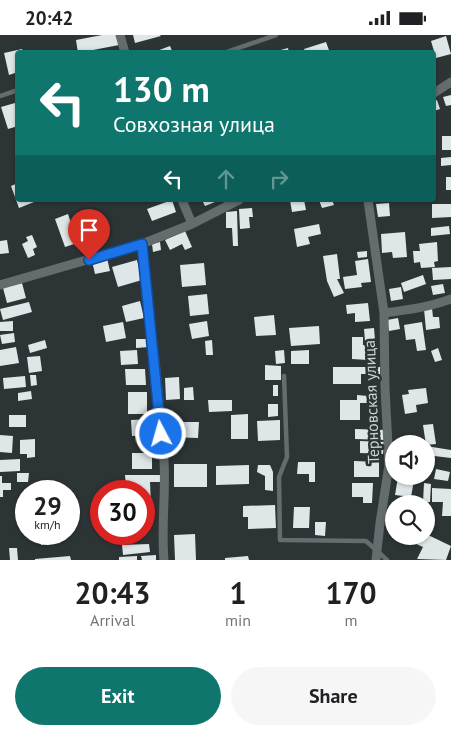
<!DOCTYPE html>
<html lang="en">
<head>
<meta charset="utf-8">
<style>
  :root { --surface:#fff; --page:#f6f6f6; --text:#202124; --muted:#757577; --accent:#0f766e }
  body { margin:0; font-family:"PT Sans",sans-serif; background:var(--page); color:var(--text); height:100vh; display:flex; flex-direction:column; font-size:19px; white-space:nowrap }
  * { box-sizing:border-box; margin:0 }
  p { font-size:16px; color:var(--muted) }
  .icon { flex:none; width:28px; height:28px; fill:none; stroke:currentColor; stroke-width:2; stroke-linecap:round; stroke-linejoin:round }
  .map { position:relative; height:525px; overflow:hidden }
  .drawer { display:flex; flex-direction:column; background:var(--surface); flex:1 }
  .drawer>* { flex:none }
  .guide { position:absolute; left:15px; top:15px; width:421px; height:152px; border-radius:5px; box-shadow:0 1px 4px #0004; background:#0f766e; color:#fff; overflow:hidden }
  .buttons { position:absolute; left:385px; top:400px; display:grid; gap:10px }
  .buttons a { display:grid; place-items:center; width:50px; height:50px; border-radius:50%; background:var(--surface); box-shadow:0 1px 4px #0004; font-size:25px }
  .speed { position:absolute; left:15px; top:445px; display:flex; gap:10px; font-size:25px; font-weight:700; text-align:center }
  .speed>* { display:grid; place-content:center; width:65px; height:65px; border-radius:50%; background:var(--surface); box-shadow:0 1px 4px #0004; line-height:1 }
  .speed small { font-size:12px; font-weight:400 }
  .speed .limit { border:8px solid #d22; background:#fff; color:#111 }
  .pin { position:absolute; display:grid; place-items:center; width:42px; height:42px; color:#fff; margin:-51px -21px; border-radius:50% 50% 50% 0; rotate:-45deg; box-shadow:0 0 5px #0007 }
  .pin .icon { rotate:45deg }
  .me { position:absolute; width:55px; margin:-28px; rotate:354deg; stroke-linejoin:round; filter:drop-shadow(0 0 4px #0008) }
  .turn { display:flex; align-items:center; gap:18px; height:105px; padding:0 15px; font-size:22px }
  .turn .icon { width:65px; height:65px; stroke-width:2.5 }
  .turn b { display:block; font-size:35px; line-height:42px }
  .lanes { display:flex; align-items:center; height:48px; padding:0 15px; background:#0003; justify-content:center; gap:25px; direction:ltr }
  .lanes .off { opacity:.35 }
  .eta { display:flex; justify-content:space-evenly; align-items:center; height:85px; text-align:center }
  .eta b { font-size:30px; font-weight:700; line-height:35px }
  .cta { display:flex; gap:10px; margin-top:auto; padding:10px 15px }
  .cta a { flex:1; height:58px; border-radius:30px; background:var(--accent); color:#fff; font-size:20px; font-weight:700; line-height:58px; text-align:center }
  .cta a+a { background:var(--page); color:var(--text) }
  .status { display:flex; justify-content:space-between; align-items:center; height:35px; padding:0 25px; background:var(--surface); direction:ltr }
  .status svg { height:14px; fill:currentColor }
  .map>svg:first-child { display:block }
  .building { fill:#dee6e8 }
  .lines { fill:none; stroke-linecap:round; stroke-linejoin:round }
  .lane { stroke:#656c6e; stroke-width:4.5 }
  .street { stroke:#656c6e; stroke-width:9 }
  .route-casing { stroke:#114b97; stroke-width:12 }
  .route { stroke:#1a73e8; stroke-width:9 }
  .labels { text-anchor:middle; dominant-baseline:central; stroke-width:5; stroke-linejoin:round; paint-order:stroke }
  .street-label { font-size:16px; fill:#ced2d3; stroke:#2d3436 }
</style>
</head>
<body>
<div class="status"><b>20:42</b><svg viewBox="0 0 49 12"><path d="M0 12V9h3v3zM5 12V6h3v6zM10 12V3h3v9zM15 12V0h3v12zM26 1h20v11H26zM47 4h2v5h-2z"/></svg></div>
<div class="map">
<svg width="451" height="525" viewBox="0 0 451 525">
  <rect width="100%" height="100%" fill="#2d3436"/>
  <!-- building -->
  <path class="building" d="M102 0H117L119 10 88 16 89 18H78L76 5Z
    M133 0H160L161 1 135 8Z
    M446 1 451 19 436 23 431 6Z
    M326 7 330 18H305L304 14Z
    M170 11 173 18H154V17Z
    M288 13 289 18H273V17Z
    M22 14 23 18H18V37L9 40 4 18Z
    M451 60V70L446 71 443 62Z
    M437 65 440 74 434 76V66Z
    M15 68 18 74V91L8 94 1 72Z
    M442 101H451V115H442Z
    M451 122V130L441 131V123Z
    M446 142H451V155H446Z
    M18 148V165H39L19 173 11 151Z
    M172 165 176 177 152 186 147 174Z
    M202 165H215V167L205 171Z
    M290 165H304L306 175 292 177Z
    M319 165H332L334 170 322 173Z
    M389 168 390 181 378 182 376 169Z
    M432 169H451V182L432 183Z
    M252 173 253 182H249L250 193 240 194 239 174Z
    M237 176 238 211H233L232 193H226V177Z
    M68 179 71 188 87 183 91 196 94 195 98 206 87 210 84 202 73 206 74 209 65 212 55 184Z
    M319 189 321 199 308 202 310 209 297 212 294 194Z
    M449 191 450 199 431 201V193Z
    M185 196 192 212 185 215 182 209 170 215 165 205Z
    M405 197 407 222 393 223 392 217 382 218 381 199Z
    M32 200 37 212 33 214 35 220 28 223 22 209 28 206 26 202Z
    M7 205 9 218 0 219V206Z
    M160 207 161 215 153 217 152 209Z
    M437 207 438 226 434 227 435 232 421 233 420 227 414 228 413 216H420L419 209Z
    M367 216V222L358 223 357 217Z
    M337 219 340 244H337L344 258 334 262 327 246 323 221Z
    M107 223 110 236 95 239 92 226Z
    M368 224 371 247 361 248 362 252 345 254 343 242 357 240 355 226Z
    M137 225 142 245 118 252 112 232Z
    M204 228 206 250 182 252 180 230Z
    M451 232V244L433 245 432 233Z
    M423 240 426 249 404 257 401 248Z
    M22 248 26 263 7 268 3 253Z
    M443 249 445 258 433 260 431 251Z
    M401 252 403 264 391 266 389 254Z
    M207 259 209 279 190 281 188 261Z
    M140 266 144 283 126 287 122 271Z
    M29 267 32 277 3 285 0 274Z
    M368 268 370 286 355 287V278L347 279 346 270Z
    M432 273 433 282H439L440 293 426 295 424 274Z
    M274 280 276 300 256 301 254 282Z
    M398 283 400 294 389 296 387 285Z
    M13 286V296H0V287Z
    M207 286 209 301 192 304 189 289Z
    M123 287 126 303 106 307 103 291Z
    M422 287 426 315 417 316 415 304 406 305 404 290Z
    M319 291 320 309 291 311 289 293Z
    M374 293 375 305 365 306 364 294Z
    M14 298 15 307 2 309 0 300Z
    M352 302H363V310H368V325L352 324Z
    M136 304H148L149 312 136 313Z
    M45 305 47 313 30 318 28 310Z
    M212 305 213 320H206L205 306Z
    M16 312 19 328 0 331V315Z
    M438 313 442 325 435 327 431 316Z
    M137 315 138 329 121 330 120 316Z
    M284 315 285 328 276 329 275 316Z
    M309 315V329H291V316Z
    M40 321 42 336 29 338 27 322Z
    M265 330 281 331V345H265Z
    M333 332H380V339H361V349H333Z
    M125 334H145L146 350H126Z
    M30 340H36L37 350 31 351Z
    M25 341 26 352 4 354 3 343Z
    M179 342 180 364 166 365 165 343Z
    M273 350H278V361H273Z
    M193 352 194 365H184V353Z
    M426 353 428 368 416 370 417 377 405 379 402 360 409 359 408 355Z
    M31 356 32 364 18 366V358Z
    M128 357H147V379H128Z
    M357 360 368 361V368H360V385H340V365H357Z
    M208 365H232V376L209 377Z
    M268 369H278V381L268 382Z
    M248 379V404H231V380Z
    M9 380H26V392H9Z
    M152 384V400L132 401 131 385Z
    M280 385V405L258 406 257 386Z
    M168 387H199L198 403 168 402Z
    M433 389 436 409 426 410 423 390Z
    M355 394 387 395V405L355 404Z
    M0 400 13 401 12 418 0 417Z
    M35 404V422L27 423V419H20V405Z
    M360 406 384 407 383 419 360 418Z
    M426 411 451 415V423L426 420Z
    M132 418H152V434H132Z
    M431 421 432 436H426V422Z
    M20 424V436L0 437V425Z
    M354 426 379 427V442H354Z
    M298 427H315V447H309V439H297Z
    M174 429H207V452H174Z
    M249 430V449L216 450V431Z
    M258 430H270L273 437V456L265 455V441L257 437Z
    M436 434 450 437 448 446 434 444Z
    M17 438H29L28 447H17Z
    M125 440H160V447H150L151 471H144V456H133V452H126Z
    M0 441H2V448H11V455H3V462H0Z
    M398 442 414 445 411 462 395 460Z
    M352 448H373L372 468H363V462H352Z
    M424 448 431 449 430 467H423Z
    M432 453 451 454V481H442L443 467H432Z
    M275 470 276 493 248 494V482H243V471Z
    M294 472H310L309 493H293Z
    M315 487H326L325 501 315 500Z
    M39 499H60V508L41 510Z
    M195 499 196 525H175L174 500Z
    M426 499 451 511 446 525 417 524 423 512 414 508 418 501H426Z
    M149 509 150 517 123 520 122 510Z
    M9 513H17L18 525H10Z
    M156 520V525H142L141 521Z
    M70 521 71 525H35V524Z
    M137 521V525H119V522Z
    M248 521 249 525H225V523Z"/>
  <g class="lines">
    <!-- lane -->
    <path class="lane" d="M224 18 276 0
      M0 61 18 55
      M284 341 287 422 279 442 280 505 366 506 387 525"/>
    <!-- street -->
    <path class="street" d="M120 0 125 18
      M434 58 451 47
      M182 165 192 189
      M368 165 384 278 385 353 389 430 380 488 376 525
      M142 209C149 281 160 354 164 426 166 459 161 492 164 525
      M0 250 142 209 192 189 239 165
      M384 278C407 275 430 272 451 264"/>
  </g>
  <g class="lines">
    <!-- route casing -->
    <g class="route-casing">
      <path id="route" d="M89 225 142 209 161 399"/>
    </g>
    <!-- route -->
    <use href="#route" class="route"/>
  </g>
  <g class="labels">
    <!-- street labels -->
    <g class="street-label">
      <text transform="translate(371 367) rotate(-92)">Терновская улица</text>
    </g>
  </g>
</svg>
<div class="buttons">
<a><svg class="icon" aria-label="sound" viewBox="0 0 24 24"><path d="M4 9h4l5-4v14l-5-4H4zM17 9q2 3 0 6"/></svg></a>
<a><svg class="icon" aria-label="search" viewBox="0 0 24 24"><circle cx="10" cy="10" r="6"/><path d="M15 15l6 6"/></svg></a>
</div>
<div class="speed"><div>29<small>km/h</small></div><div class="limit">30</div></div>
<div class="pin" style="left:89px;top:225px;background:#d93025"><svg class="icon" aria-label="arrive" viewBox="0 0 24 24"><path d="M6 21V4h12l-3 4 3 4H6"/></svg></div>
<svg class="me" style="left:161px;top:399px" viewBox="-20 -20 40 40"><circle r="17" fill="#1a73e8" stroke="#fff" stroke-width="3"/><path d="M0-11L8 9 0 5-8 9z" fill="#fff"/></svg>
<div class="guide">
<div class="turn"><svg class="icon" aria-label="left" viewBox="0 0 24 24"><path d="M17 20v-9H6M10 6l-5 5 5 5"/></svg><div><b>130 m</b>Совхозная улица</div></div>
<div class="lanes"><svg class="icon" aria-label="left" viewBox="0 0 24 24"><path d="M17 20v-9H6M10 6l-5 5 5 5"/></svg><svg class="icon off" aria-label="ahead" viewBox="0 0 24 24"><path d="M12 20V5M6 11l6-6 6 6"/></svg><svg class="icon off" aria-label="right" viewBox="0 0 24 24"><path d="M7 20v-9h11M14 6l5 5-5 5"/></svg></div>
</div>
</div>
<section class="drawer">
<div class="eta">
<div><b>20:43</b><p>Arrival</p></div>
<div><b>1</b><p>min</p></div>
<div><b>170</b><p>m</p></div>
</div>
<div class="cta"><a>Exit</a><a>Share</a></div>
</section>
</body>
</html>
